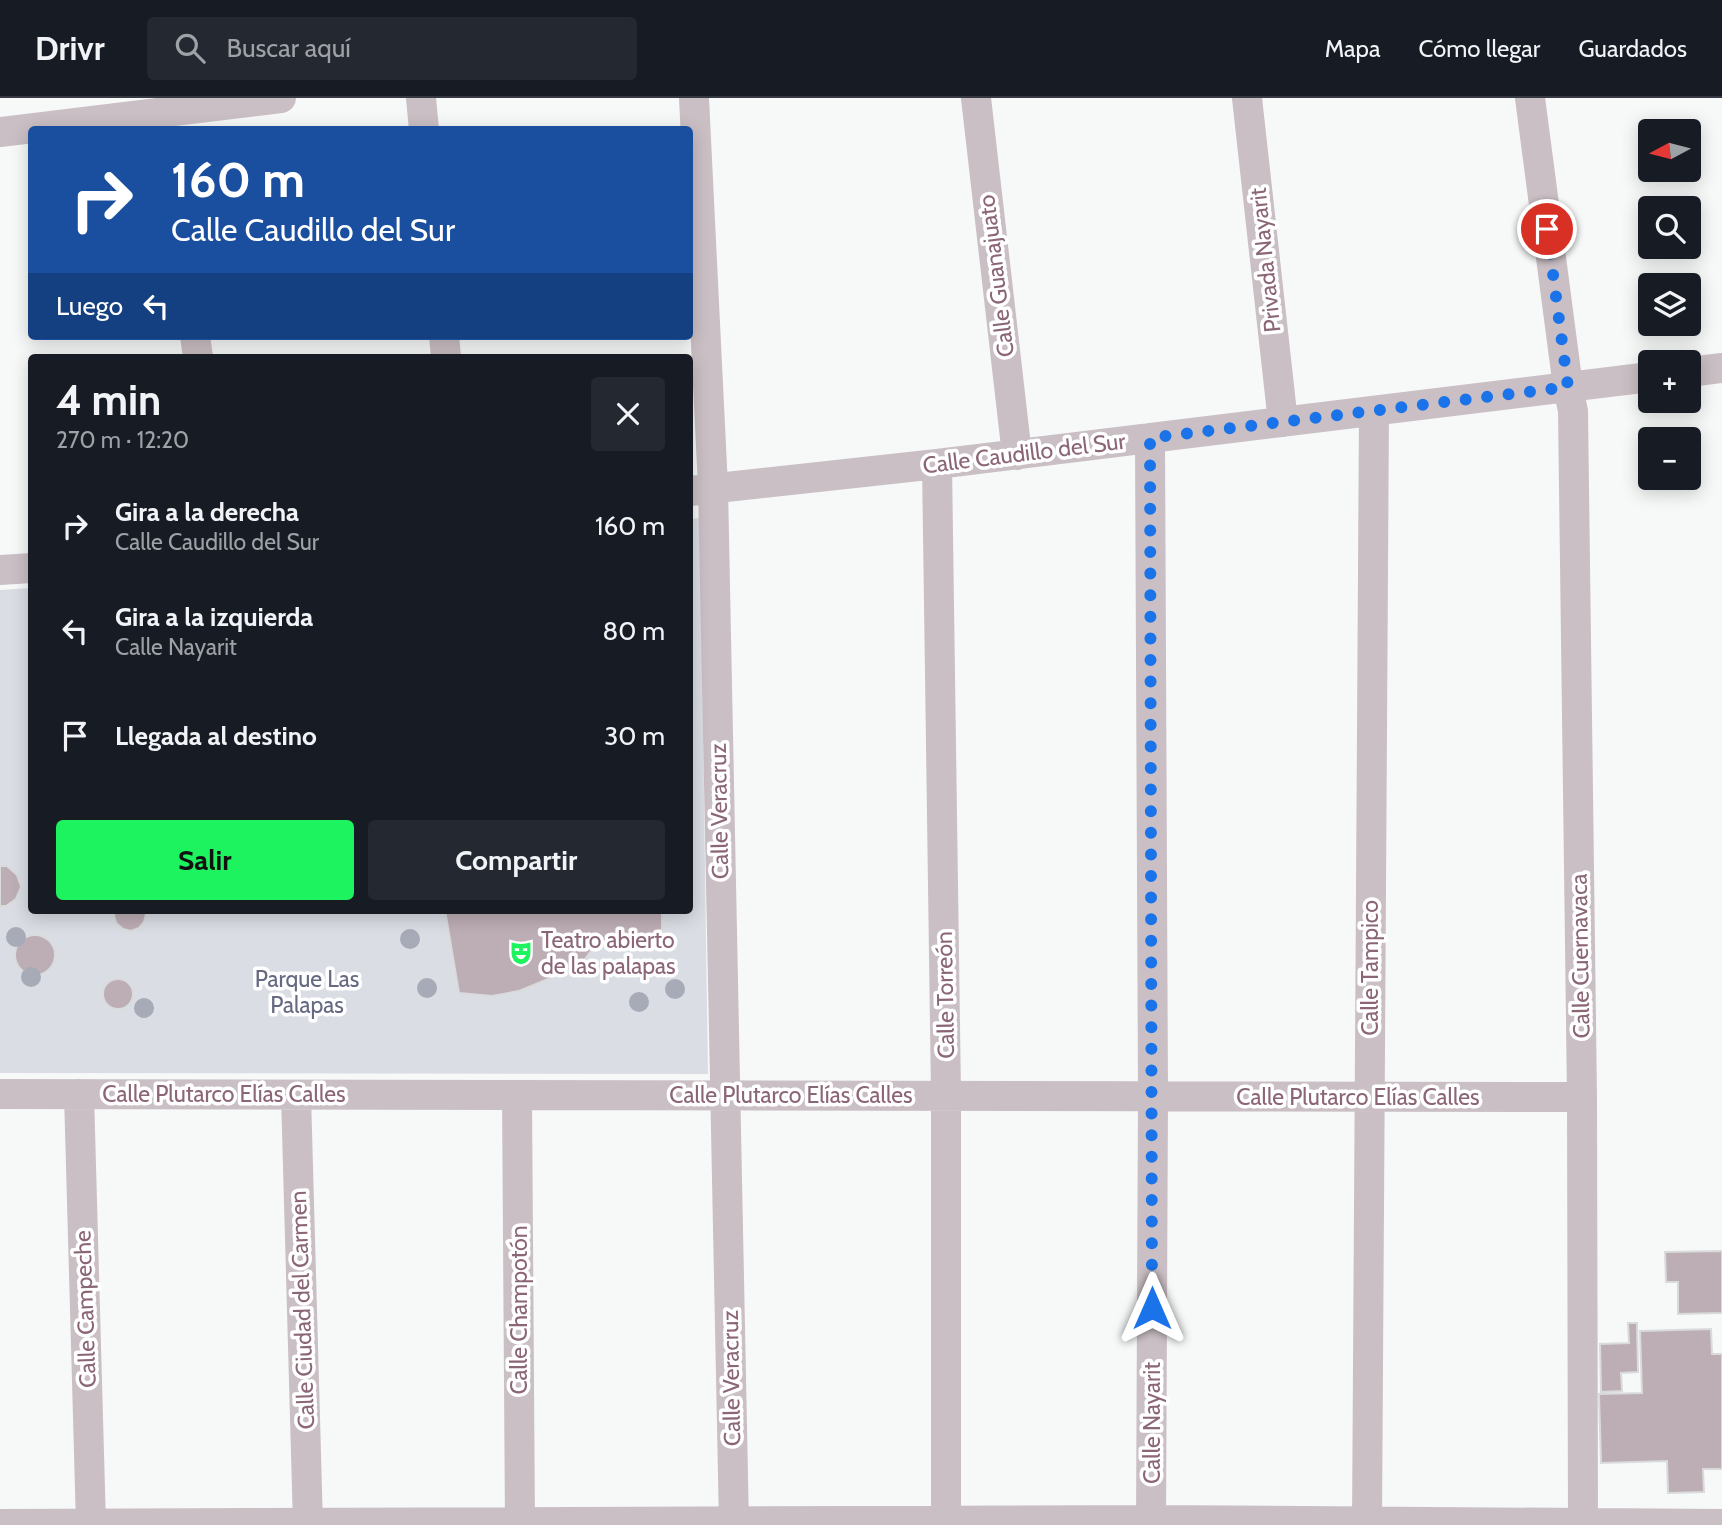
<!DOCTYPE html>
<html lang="es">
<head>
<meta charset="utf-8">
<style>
  :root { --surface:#171b24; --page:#242831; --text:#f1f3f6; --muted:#9ea1a6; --line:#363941; --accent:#1df35f }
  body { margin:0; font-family:Cabin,sans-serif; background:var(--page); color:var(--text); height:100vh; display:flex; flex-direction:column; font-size:26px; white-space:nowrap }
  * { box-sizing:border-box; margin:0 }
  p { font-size:23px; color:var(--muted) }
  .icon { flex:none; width:38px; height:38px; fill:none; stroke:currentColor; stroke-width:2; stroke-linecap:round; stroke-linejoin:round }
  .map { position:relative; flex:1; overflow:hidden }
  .panel { position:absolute; left:28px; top:256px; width:665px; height:560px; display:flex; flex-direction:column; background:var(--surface); border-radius:7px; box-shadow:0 4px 18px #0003 }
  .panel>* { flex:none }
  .hud { position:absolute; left:28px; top:28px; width:665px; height:214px; border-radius:7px; box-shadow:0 4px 18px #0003; background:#1a4fa0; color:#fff; overflow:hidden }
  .needle { width:46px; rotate:263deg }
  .tools { position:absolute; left:1638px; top:21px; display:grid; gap:14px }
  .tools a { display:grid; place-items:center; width:63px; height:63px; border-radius:7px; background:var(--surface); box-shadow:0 4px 18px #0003; font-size:35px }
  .pin { position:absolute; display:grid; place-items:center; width:60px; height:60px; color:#fff; margin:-30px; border:4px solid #fff; border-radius:50%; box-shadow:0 2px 7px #0007 }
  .me { position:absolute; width:77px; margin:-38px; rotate:0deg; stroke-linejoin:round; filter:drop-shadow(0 0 5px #0008) }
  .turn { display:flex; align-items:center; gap:24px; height:147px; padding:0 28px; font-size:32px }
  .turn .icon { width:91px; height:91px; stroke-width:2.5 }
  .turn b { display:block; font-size:49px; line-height:60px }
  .then { display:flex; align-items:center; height:66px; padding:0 28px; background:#0003; gap:14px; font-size:26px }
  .round { display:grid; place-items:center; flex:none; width:74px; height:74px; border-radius:7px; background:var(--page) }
  .headline { display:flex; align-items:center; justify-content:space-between; height:119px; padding:0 28px }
  h1 { font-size:42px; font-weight:700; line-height:52px }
  .cta { display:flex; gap:14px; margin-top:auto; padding:14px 28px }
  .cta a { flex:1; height:80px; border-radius:7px; background:var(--accent); color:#111; font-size:28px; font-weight:700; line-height:80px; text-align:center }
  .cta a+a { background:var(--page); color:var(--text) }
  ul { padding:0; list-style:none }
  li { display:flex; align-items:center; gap:21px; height:105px; padding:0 28px }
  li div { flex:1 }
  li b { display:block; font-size:26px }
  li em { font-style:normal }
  header { display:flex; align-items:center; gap:42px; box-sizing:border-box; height:98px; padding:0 35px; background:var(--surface); border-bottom:2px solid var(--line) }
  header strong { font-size:33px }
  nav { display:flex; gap:38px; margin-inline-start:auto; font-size:24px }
  .search { width:490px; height:63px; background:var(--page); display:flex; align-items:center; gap:18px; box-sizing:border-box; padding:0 24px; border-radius:7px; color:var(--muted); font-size:26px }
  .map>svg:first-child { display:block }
  .green { fill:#dadde4 }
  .building { fill:#bdadb5; stroke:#d9dbdb; stroke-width:2 }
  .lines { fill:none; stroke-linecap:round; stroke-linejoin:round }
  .minor { stroke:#cabfc4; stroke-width:30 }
  .tree { fill:#a7aab7 }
  .route { stroke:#1a73e8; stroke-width:12; stroke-dasharray:0 21.6 }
  .labels { text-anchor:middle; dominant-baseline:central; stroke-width:7; stroke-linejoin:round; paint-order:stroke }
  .street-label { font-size:23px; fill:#8b6677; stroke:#fff }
  .poi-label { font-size:23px; fill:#8b6677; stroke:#fff; text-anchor:start }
  .park-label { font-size:23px; fill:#656981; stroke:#fff }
</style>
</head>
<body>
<header>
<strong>Drivr</strong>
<div class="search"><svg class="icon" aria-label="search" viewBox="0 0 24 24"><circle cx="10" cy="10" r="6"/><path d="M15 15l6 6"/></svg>Buscar aquí</div>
<nav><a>Mapa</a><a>Cómo llegar</a><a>Guardados</a></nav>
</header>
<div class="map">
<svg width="1722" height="1427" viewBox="0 0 1722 1427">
  <rect width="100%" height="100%" fill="#f7f9f9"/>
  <!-- green -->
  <path class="green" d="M700 420 708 976 0 975V492L31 490 32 812H690V421Z"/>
  <!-- building -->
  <path class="building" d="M0 768H7L17 777 21 789 16 801 6 808H0Z
    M115 812H145L146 816 144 824 139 830 131 833 123 831 116 825 114 817Z
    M445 812H662V843H598L580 868 519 893 492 898 459 895Z
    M15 857a20 20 0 1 1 40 0a20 20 0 1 1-40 0Z
    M103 896a15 15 0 1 1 30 0a15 15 0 1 1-30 0Z
    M1722 1153V1215L1678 1216V1184H1666L1665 1154Z
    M1628 1225H1637L1638 1274 1621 1275 1622 1293 1601 1294 1600 1246 1629 1245Z
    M1711 1231 1712 1256H1722V1371H1703L1704 1394 1668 1395 1667 1363 1601 1365 1599 1296 1642 1295 1640 1233Z"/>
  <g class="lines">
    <!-- minor -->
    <path class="minor" d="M421 0 424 32
      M694 0 713 389 734 1427
      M976 0 1017 357
      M1247 0 1283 324
      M1530 0 1568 289 1573 313 1582 999 1583 1427
      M0 34 281 0
      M195 238 198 259
      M444 238 446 259
      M1689 274 1722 270
      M1150 340 1153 998 1151 1427
      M937 366 946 997V1427
      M690 393 937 366 1650 279
      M0 472 32 470
      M0 996 1582 999
      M79 996 91 1427
      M296 997 308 1427
      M517 997 520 1427
      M0 1426 1151 1422 1722 1426
      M1367 1427 1374 313"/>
  </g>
  <!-- trees -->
  <g class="tree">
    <circle cx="16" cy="839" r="10"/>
    <circle cx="410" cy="841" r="10"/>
    <circle cx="31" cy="879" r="10"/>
    <circle cx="427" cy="890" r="10"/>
    <circle cx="675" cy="891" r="10"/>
    <circle cx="639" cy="904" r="10"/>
    <circle cx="144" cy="910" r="10"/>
  </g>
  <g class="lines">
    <!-- route -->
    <path class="route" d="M1152 1210 1150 340 1568 289 1547 131"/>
  </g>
  <!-- icons -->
  <defs>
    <g id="theatre-bare" transform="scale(1.89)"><path d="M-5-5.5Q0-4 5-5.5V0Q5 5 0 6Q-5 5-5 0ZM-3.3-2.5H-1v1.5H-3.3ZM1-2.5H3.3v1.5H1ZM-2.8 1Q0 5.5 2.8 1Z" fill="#1df35f" stroke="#fff" stroke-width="2.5" paint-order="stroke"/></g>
  </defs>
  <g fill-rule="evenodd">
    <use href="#theatre-bare" x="521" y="855"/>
  </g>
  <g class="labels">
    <!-- street labels -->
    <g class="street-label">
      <text transform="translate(1265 162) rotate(-96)">Privada Nayarit</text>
      <text transform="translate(996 178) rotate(-97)">Calle Guanajuato</text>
      <text transform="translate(1024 355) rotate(-7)">Calle Caudillo del Sur</text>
      <text transform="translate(719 713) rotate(-91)">Calle Veracruz</text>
      <text transform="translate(1580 858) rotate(-91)">Calle Cuernavaca</text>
      <text transform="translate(1370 870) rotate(-90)">Calle Tampico</text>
      <text transform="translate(945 897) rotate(-91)">Calle Torreón</text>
      <text x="224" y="996">Calle Plutarco Elías Calles</text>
      <text x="791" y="997">Calle Plutarco Elías Calles</text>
      <text x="1358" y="999">Calle Plutarco Elías Calles</text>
      <text transform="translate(85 1211) rotate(-92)">Calle Campeche</text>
      <text transform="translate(302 1212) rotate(-92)">Calle Ciudad del Carmen</text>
      <text transform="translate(519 1212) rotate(-90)">Calle Champotón</text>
      <text transform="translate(731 1280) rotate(-91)">Calle Veracruz</text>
      <text transform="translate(1152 1325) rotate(-90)">Calle Nayarit</text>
    </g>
    <!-- poi labels -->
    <g class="poi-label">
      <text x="541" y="842">Teatro abierto<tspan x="541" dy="26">de las palapas</tspan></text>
    </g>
    <!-- park labels -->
    <g class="park-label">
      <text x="307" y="881">Parque Las<tspan x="307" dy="26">Palapas</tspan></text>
    </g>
  </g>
</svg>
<div class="tools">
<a><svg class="needle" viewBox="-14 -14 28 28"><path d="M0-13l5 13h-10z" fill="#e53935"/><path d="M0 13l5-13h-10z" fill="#9ea1a6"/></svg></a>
<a><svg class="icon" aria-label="search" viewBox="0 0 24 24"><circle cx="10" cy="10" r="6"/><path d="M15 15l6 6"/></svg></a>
<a><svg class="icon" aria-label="layers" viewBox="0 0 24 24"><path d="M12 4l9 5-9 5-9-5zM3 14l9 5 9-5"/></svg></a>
<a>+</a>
<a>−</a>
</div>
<div class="pin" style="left:1547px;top:131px;background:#d93025"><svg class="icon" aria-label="arrive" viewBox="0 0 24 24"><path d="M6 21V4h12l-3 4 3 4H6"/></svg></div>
<svg class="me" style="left:1152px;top:1210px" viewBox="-20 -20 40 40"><path d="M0-17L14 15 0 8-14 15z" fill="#1a73e8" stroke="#fff" stroke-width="4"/></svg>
<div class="hud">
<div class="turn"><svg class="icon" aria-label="right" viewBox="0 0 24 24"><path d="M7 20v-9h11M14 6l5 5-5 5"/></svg><div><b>160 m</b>Calle Caudillo del Sur</div></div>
<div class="then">Luego<svg class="icon" aria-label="left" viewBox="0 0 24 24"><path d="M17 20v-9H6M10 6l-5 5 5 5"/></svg></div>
</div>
<section class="panel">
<div class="headline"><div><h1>4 min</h1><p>270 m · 12:20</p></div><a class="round"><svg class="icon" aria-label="close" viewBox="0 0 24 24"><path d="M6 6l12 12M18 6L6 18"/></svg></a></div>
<ul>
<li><svg class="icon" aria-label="right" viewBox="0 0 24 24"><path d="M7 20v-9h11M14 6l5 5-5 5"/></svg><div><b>Gira a la derecha</b><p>Calle Caudillo del Sur</p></div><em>160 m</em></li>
<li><svg class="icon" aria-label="left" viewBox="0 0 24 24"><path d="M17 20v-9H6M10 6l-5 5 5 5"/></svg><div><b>Gira a la izquierda</b><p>Calle Nayarit</p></div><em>80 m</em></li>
<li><svg class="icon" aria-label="arrive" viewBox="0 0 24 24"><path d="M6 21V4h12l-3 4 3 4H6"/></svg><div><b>Llegada al destino</b></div><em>30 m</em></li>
</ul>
<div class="cta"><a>Salir</a><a>Compartir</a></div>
</section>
</div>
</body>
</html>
